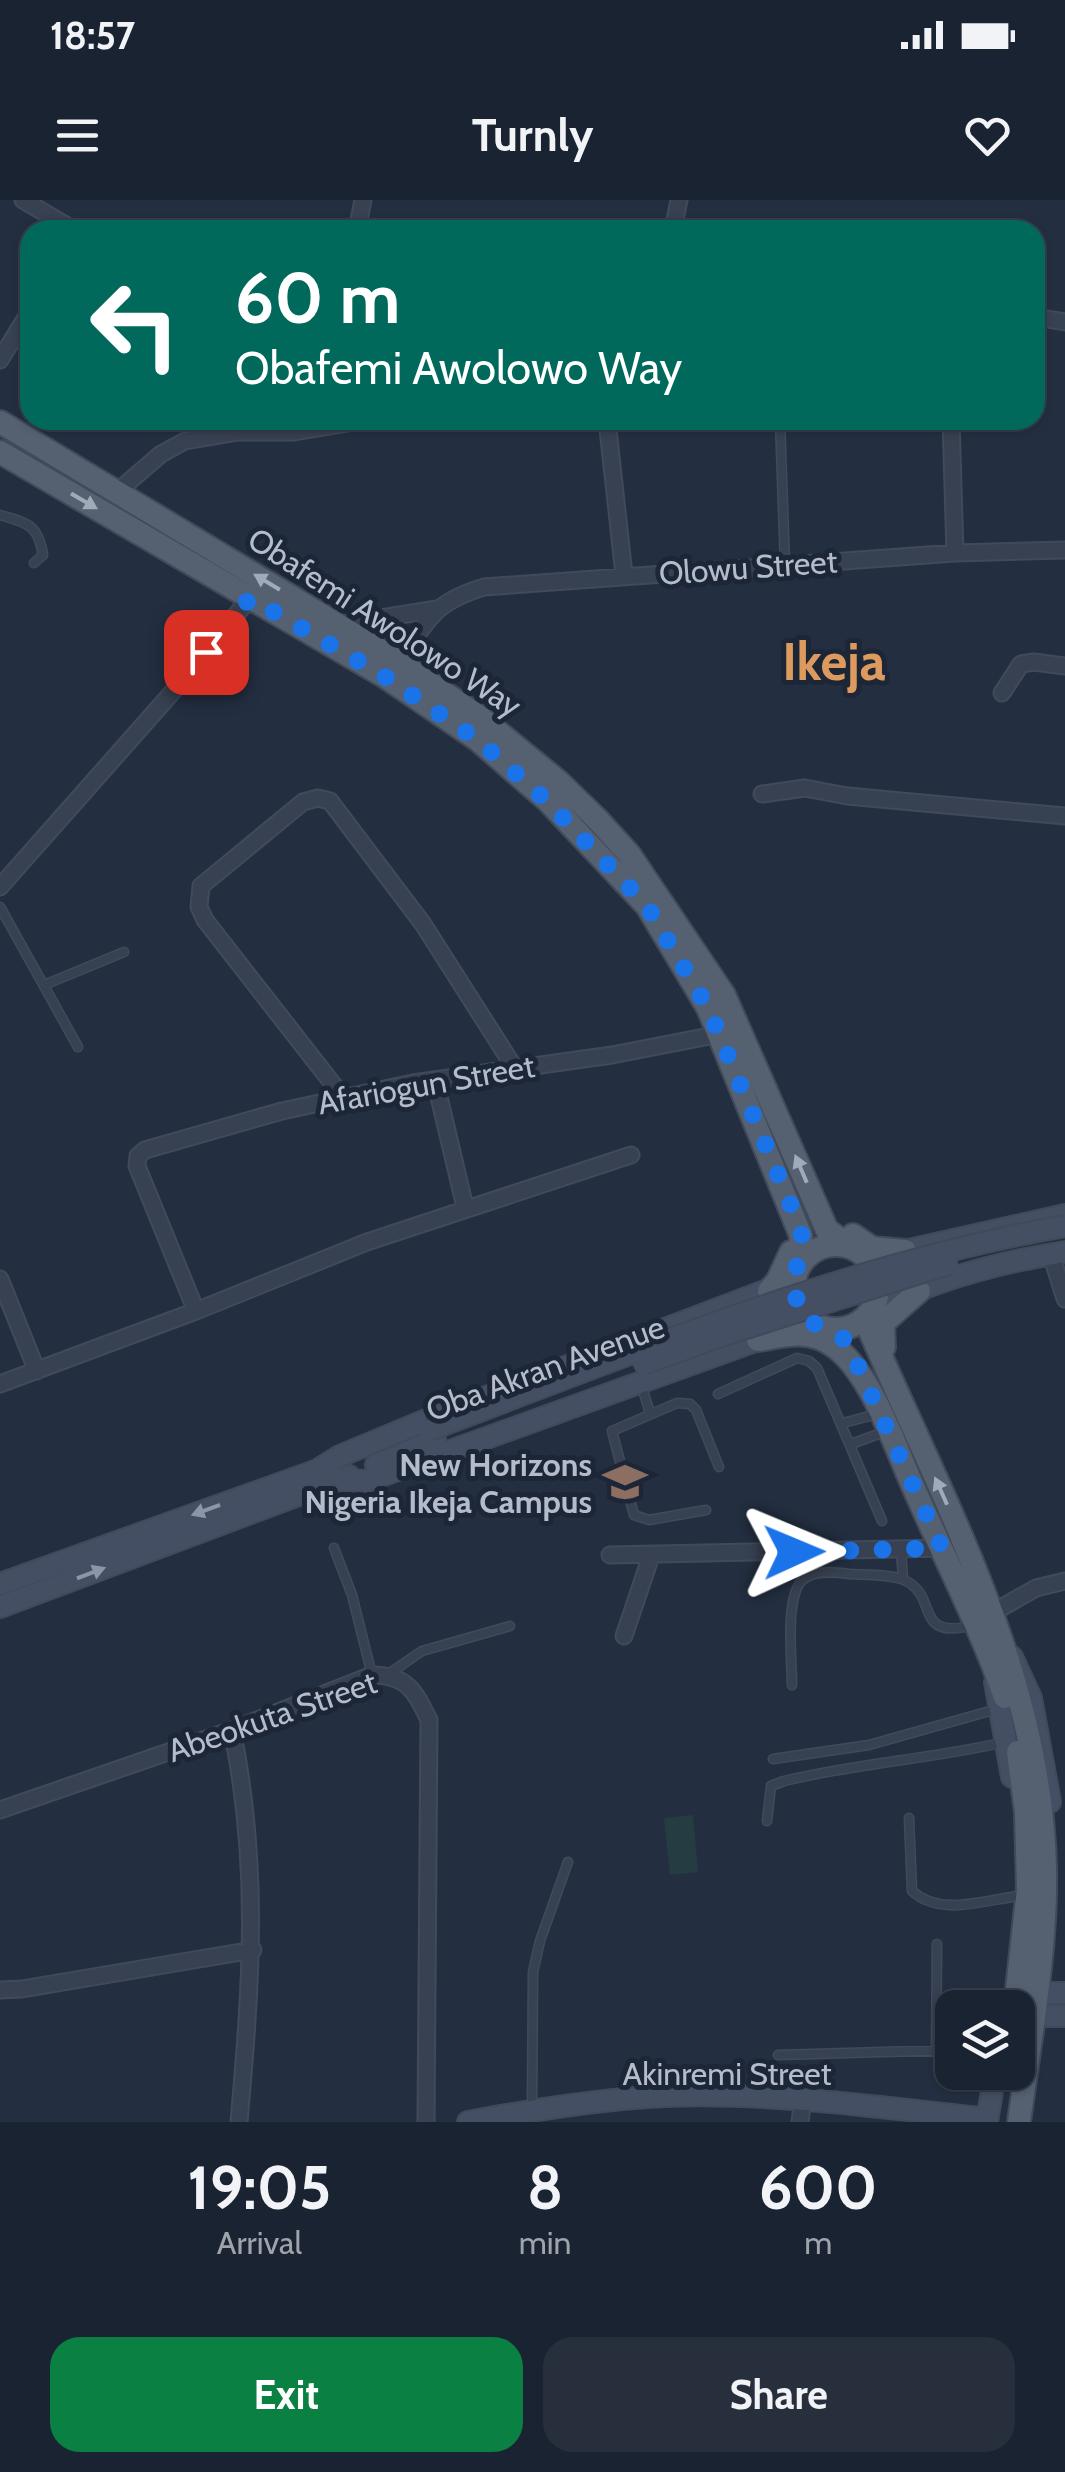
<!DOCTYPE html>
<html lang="en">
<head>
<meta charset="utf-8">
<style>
  :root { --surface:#1a2331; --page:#272f3d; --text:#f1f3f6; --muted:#9fa4ab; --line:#38404d; --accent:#0b8043 }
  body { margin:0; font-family:Cabin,sans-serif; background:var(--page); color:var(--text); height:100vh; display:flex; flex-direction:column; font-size:38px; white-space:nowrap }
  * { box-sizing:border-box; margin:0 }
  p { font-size:32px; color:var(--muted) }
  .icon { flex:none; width:55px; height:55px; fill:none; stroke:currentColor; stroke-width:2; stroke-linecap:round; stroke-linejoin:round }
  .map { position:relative; height:1922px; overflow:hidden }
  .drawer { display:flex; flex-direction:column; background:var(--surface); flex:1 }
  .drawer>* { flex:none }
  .banner { position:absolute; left:20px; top:20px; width:1025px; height:210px; border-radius:30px; box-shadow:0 2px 8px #0004,0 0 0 2px var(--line); background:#00695c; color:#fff; overflow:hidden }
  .fabs { position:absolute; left:935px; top:1790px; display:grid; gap:20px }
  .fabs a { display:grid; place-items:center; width:100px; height:100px; border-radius:20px; background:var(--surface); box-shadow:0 2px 8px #0004,0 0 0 2px var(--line); font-size:50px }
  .pin { position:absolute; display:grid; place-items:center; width:85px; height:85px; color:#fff; margin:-42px; border-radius:20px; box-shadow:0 5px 15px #0006 }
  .me { position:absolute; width:110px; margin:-55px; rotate:89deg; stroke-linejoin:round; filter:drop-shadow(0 0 8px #0008) }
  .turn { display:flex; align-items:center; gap:35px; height:210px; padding:0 50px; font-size:45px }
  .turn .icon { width:130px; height:130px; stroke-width:2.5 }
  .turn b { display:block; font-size:70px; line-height:85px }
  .eta { display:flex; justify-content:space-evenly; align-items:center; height:170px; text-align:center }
  .eta b { font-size:60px; font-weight:700; line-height:70px }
  .primary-button { display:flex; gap:20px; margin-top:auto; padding:20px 50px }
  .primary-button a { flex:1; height:115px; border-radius:30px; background:var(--accent); color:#fff; font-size:40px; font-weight:700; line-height:115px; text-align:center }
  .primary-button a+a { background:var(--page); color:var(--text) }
  .status { display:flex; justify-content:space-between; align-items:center; height:70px; padding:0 50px; background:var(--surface); direction:ltr }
  .status svg { height:28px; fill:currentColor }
  header { display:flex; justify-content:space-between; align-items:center; height:130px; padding:0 50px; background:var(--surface); font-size:45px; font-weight:700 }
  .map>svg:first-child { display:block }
  .pitch { fill:#253d42 }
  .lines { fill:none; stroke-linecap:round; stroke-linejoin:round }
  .lane-casing { stroke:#414a5a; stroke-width:11 }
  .street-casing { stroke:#414a5a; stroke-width:19 }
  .secondary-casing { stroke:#414a5a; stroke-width:24 }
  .primary-casing { stroke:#414a5a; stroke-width:26 }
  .lane { stroke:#384151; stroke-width:8 }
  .street { stroke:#384151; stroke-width:15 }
  .secondary { stroke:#454f64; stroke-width:20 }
  .primary { stroke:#556071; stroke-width:22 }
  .secondary-bridge-casing { stroke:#414a5a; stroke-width:24; stroke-linecap:butt }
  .secondary-bridge { stroke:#454f64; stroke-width:20 }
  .oneway { fill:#a1aab9 }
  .oneway2 { fill:#8d96a7 }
  .route { stroke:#1a73e8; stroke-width:18; stroke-dasharray:0 32.4 }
  .labels { text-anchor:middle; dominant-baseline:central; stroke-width:10; stroke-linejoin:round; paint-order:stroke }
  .street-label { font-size:32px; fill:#b4bccb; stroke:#1c2636 }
  .poi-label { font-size:32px; font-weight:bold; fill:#b4bccb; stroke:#1c2636; text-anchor:end }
  .town-label { font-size:52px; font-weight:bold; fill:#dd9a5e; stroke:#1c2636 }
</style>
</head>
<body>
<div class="status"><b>18:57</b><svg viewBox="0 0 49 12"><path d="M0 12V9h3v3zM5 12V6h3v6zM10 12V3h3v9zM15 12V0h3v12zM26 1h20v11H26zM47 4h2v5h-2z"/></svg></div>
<header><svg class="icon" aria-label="menu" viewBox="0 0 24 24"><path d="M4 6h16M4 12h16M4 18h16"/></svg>Turnly<svg class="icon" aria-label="heart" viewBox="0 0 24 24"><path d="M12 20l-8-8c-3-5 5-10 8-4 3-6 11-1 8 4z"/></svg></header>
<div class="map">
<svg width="1065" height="1922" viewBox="0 0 1065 1922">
  <rect width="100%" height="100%" fill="#232f41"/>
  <!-- pitch -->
  <path class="pitch" d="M693 1615 698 1672 670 1675 664 1618Z"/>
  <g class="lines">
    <!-- lane casing -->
    <g class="lane-casing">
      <path id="lane" d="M780 220 785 365
        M0 315C27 323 38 324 43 355L34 363
        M0 707 78 847
        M44 785 124 752
        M641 1184 650 1213
        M718 1194 797 1158 809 1161 817 1168 882 1321
        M843 1223 877 1214
        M851 1244 884 1232
        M706 1310 649 1320 634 1315 612 1231 677 1203 690 1204 696 1210 719 1267
        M334 1348 352 1395 372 1475
        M901 1350 903 1379
        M387 1475 422 1451 510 1426
        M792 1485C792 1461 784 1393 804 1379 816 1370 835 1372 849 1374 865 1375 890 1374 904 1380 940 1396 912 1439 971 1426
        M773 1559 869 1545 997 1509
        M909 1618 912 1691C941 1717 984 1700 1019 1696
        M767 1621 771 1586 784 1581C858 1563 932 1559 1005 1542
        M936 1852 937 1744
        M778 1855 952 1850
        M532 1908 533 1772 540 1741 568 1662"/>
    </g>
    <!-- street casing -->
    <g class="street-casing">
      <path id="street" d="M23 0 74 30
        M357 30 363 0
        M624 30 673 27
        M673 30 679 0
        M1035 117 1065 122
        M0 160 30 111
        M607 220 624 375
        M951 220 955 353
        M118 291 161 254 185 241 238 232H294L366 220
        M338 425 437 409
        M398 461C429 421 431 403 484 387L955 353 1065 350
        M1002 493 1021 464 1034 462 1065 466
        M762 594 805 588 847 596 1065 616
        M0 687 184 479 249 399
        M435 880 465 1007
        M343 897 205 720 199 707 201 686 303 602 318 598 330 601 423 724 514 867
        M1051 1054 1065 1099
        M0 1079 37 1171
        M196 1111 137 966 138 956 145 950 282 911 413 883 612 855 720 834
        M0 1184 196 1111 367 1042 631 955
        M610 1355 943 1348
        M992 1413 1036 1388 1065 1381
        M624 1436 651 1356
        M232 1530C260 1665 251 1785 239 1922
        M0 1610 232 1530 372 1475C407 1475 415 1491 429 1520L426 1922
        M0 1790 22 1789 253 1750
        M800 1922 803 1899"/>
    </g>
    <!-- secondary casing -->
    <g class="secondary-casing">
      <path id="secondary" d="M891 1054 1065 1015
        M870 1112C929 1082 999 1062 1065 1052
        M376 1265 435 1240
        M316 1271 340 1256 426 1220 794 1080
        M339 1280 367 1281 758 1140 808 1124 816 1125
        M0 1384 329 1266
        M0 1407 349 1276
        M1012 1457 1031 1498 1050 1602
        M995 1482 1012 1577
        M1044 1793H1065
        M1041 1816H1065
        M468 1922C532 1910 600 1899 666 1896 773 1892 880 1907 987 1919
        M987 1922 995 1872"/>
    </g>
    <!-- primary casing -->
    <g class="primary-casing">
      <path id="primary" d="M0 222 398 461 481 518 559 582 598 620 629 654 724 795 827 1030 852 1048
        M0 252 384 476 478 540 548 601 647 706 708 808 801 1036 797 1071
        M853 1035 872 1048 905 1051
        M794 1087a42 42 0 1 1 84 0a42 42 0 1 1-84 0Z
        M769 1091 778 1080 791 1052
        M870 1112V1131C944 1303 1040 1473 1045 1666 1047 1751 1030 1839 1019 1922
        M758 1140C784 1136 809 1128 832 1145 870 1170 894 1244 912 1284 943 1355 979 1424 1005 1497
        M884 1147 883 1123 919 1091
        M1015 1808 1028 1689 1026 1612 1018 1552"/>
    </g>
    <!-- lane -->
    <use href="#lane" class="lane"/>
    <!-- street -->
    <use href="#street" class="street"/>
    <!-- secondary -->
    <use href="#secondary" class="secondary"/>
    <!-- primary -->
    <use href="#primary" class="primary"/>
    <!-- secondary-bridge casing -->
    <g class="secondary-bridge-casing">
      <path id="secondary-bridge" d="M643 1164 724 1135 948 1064
        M429 1230C637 1152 845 1065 1065 1026"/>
    </g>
    <!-- secondary-bridge -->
    <use href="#secondary-bridge" class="secondary-bridge"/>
  </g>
  <!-- one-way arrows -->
  <defs><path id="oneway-solid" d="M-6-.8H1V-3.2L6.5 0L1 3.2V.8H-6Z" transform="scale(2.5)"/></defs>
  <g class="oneway">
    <use href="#oneway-solid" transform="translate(84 301) rotate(30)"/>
    <use href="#oneway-solid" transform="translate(267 382) rotate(-149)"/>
    <use href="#oneway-solid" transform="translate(801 969) rotate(-113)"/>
    <use href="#oneway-solid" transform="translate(941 1291) rotate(-114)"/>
  </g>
  <g class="oneway2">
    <use href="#oneway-solid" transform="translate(206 1310) rotate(160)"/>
    <use href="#oneway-solid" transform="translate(91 1373) rotate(-21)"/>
  </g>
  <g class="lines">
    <!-- route -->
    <path class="route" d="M206 452 250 398 384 476 478 540 548 602 647 706 708 808 790 1003 802 1036 794 1083 798 1108 816 1125 846 1140 942 1348 794 1352"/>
  </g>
  <!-- icons -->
  <defs>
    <g id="school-bare" transform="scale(3.45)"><path d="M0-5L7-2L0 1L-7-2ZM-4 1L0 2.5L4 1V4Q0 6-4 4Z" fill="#8d6e63" stroke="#1c2636" stroke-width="2.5" paint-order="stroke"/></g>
  </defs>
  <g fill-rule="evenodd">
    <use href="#school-bare" x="625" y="1282"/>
  </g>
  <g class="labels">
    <!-- street labels -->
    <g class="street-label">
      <text transform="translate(748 367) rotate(-4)">Olowu Street</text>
      <text transform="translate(385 422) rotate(33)">Obafemi Awolowo Way</text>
      <text transform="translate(426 884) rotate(-10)">Afariogun Street</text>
      <text transform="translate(545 1168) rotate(-20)">Oba Akran Avenue</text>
      <text transform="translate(272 1516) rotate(-19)">Abeokuta Street</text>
      <text x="727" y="1873">Akinremi Street</text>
    </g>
    <!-- poi labels -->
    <g class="poi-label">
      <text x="592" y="1264">New Horizons<tspan x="592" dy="37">Nigeria Ikeja Campus</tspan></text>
    </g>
    <!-- town labels -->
    <g class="town-label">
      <text x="834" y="461">Ikeja</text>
    </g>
  </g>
</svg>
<div class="fabs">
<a><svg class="icon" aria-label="layers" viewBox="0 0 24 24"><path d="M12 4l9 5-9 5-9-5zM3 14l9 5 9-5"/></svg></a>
</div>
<div class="pin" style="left:206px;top:452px;background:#d93025"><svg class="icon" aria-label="arrive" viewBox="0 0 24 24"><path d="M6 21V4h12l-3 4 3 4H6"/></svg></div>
<svg class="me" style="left:794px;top:1352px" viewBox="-20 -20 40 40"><path d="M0-17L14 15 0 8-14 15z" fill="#1a73e8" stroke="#fff" stroke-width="4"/></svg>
<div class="banner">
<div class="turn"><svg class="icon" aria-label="left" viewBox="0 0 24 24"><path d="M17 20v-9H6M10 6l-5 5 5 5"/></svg><div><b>60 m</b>Obafemi Awolowo Way</div></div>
</div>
</div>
<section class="drawer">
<div class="eta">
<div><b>19:05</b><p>Arrival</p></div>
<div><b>8</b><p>min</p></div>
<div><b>600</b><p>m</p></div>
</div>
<div class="primary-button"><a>Exit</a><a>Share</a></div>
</section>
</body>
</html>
